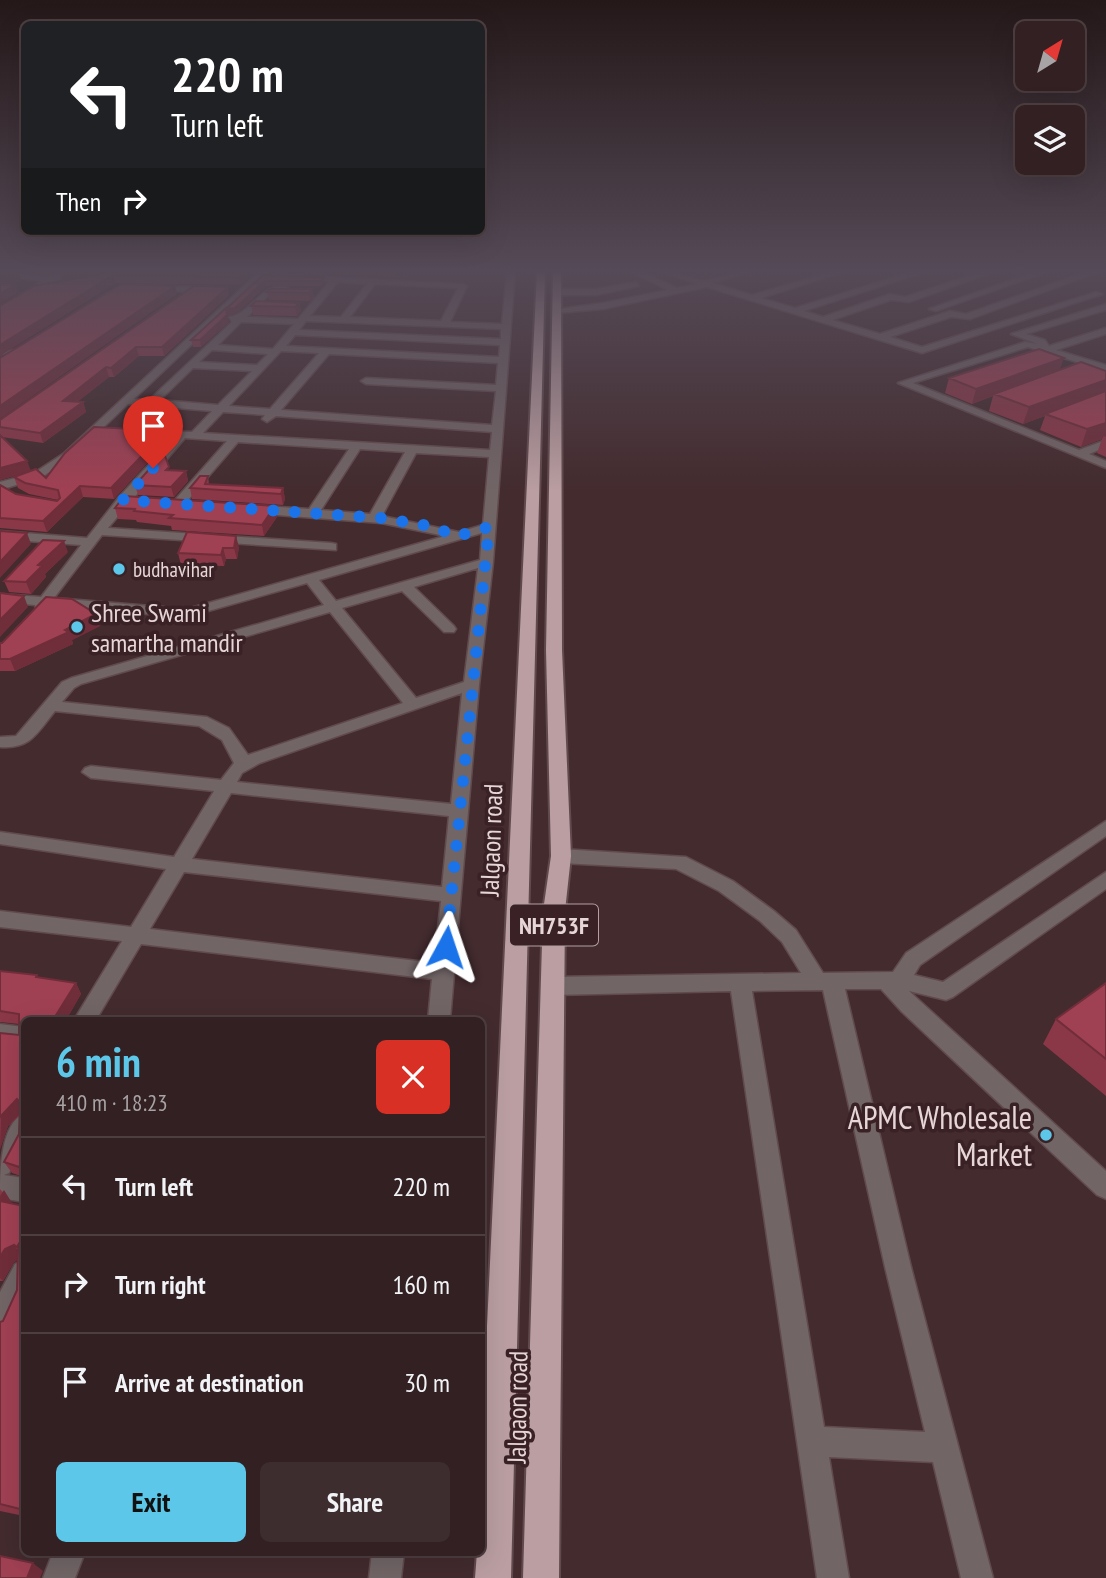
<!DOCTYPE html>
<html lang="en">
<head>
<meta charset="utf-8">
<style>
  :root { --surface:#322022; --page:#3d2d2f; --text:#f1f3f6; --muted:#a8a3a5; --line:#4d3e40; --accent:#5cc7e8 }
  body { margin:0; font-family:"PT Sans Narrow",sans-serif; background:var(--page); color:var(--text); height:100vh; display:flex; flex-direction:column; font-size:26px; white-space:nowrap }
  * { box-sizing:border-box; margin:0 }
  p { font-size:23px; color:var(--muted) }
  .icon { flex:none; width:38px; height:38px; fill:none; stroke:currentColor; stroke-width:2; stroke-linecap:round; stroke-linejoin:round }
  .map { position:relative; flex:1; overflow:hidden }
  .drawer { position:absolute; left:21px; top:1017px; width:464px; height:539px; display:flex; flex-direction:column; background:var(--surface); border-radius:10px; box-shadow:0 7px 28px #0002,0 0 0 2px var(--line) }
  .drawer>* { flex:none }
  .banner { position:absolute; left:21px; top:21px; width:464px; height:214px; border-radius:10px; box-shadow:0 7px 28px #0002,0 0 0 2px var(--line); background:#202124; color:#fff; overflow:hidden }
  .needle { width:46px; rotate:37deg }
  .fabs { position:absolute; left:1015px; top:21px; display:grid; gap:14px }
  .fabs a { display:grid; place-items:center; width:70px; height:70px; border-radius:10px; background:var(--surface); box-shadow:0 7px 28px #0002,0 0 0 2px var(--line); font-size:35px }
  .pin { position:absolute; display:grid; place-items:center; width:60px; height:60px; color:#fff; margin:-72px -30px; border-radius:50% 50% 50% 0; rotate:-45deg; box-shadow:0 0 7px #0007 }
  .pin .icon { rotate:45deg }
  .me { position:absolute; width:77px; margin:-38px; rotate:5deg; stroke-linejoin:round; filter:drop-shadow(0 0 5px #0008) }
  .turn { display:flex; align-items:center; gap:24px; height:147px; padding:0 35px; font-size:32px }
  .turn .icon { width:91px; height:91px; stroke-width:2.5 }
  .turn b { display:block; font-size:49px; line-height:60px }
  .then { display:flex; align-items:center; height:66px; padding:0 35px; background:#0003; gap:14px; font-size:26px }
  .round { display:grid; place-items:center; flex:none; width:74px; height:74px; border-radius:10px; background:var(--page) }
  .overview { display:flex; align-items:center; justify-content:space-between; height:119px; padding:0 35px }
  h1 { font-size:42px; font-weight:700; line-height:52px; color:var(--accent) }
  .action { display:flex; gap:14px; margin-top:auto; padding:14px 35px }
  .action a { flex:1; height:80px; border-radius:10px; background:var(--accent); color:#111; font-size:28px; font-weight:700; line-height:80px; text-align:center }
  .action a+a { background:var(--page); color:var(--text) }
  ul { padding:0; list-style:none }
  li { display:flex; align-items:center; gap:21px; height:98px; padding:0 35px; border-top:2px solid var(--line) }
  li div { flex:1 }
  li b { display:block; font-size:26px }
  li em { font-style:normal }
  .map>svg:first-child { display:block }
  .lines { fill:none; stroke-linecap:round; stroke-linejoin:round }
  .minor-casing { stroke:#614a4d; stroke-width:3 }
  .trunk-casing { stroke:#614a4d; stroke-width:4 }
  .minor { fill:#716566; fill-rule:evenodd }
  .trunk { fill:#ba9ea1; fill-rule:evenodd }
  .wall { fill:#8a3747 }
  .shaded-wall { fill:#702d3a }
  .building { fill:#a04053; stroke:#702d3a; stroke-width:2 }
  .route { stroke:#1a73e8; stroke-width:12; stroke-dasharray:0 21.6 }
  .poi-dot { fill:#5cc7e8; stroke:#392125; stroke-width:2.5 }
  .labels { text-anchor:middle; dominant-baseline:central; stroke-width:7; stroke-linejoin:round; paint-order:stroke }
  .far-poi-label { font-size:21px; fill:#e7d6d8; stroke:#392125; text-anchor:start }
  .shield { fill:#392125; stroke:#b3a0a2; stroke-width:2 }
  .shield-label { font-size:24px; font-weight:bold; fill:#e7d6d8 }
  .poi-label { font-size:26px; fill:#e7d6d8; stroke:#392125; text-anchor:start }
  .street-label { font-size:26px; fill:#e7d6d8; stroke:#392125 }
  .near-poi-label { font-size:32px; fill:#e7d6d8; stroke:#392125; text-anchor:end }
</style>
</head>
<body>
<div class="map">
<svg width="1106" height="1578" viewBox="0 0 1106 1578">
  <rect width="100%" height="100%" fill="#432b2e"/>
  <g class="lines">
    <!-- minor casing -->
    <g class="minor-casing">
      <path id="minor" d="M62 271H74L0 314V307L42 281 0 276V272L49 277Z
        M260 271H269L134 399 149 400 232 322 229 317C253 314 264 275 292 290L271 293 247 317 298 319 329 282 322 279 326 277 463 284 467 286 450 322 502 324 507 271H515L493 562 479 685 450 1020H428L432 979 141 944 96 1020H74L122 941 0 927V911L131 927 166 869 0 844V832L174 857 214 791 91 778 82 772 85 768 91 766 221 780 234 763 222 740 199 726 55 711C37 733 31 749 0 747V737L16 736 62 682 71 678 324 605 307 583 187 617 48 606 41 610 36 609 35 605 0 602V594L41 597 81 545 0 539V531L87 538 119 497 174 437 131 435 127 434V430L192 432 212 411 128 404 71 458 42 477 0 490V482L34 473 63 454ZM338 282 367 284 341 317 310 316ZM375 284 458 288 441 321 350 317ZM306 321 501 329V339L299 330ZM241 322 294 324 273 349 218 345ZM295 335 500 345 499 357 286 346ZM212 350 268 354 257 365 199 362ZM281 351 319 353 270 409 229 406ZM329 354 498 363 496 385 366 378 361 381 366 384 496 391 492 425 281 410ZM193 368 252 371 218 405 160 400ZM223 412 265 415 262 419 267 422 276 416 492 432 490 450 203 433ZM185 438 227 441 174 501V507H182L238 442 349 449 309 509 252 505 246 509 252 513 381 523 445 536 187 609 54 598 102 535 336 550V544L331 543 108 528ZM360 449 405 452 370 514 321 510ZM416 453 489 457 483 525 459 532 382 516ZM482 533 480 560 336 601 319 580ZM478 568 464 682 416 698 342 608 402 591 444 632H454L456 629 454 626 414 587ZM330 612 403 703 248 755 229 728 207 717 62 702 74 688 81 684ZM462 693 451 804 237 782 242 773 260 763ZM231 793 449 816 442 887 192 859ZM184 872 441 901 434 963 150 929Z
        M629 271H641L677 288 697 284 660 271C676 271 691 281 705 280 720 280 734 271 750 271L713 283 752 295 833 271H847L761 298 795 308 914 271H928L804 311 823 317 890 294 905 297 983 271H996L909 302 891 300 832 320 880 334 950 311 966 314 1088 271H1101L970 319 951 317 890 337 922 347 1096 292 1103 294 922 353 707 287 603 309 556 313 552 310 603 303 668 290Z
        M1037 271H1050L936 311 929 309Z
        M636 282 639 286 596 295H556L552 292 556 289H596Z
        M153 286 212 287 216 290 212 293 150 290Z
        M1106 304V310L1026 334 1045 340 1049 346 1106 328V334L1056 350 1106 365V371L1028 347 913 383 1079 450 1106 440V447L1089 454 1106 461V468L898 383 1025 342 1038 344 1011 334Z
        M0 348 23 352 18 355 0 354Z
        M1106 821V836L920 965 914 975 943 982 1106 872V889L953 997 946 1000 909 991 1106 1171V1199L1097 1195 902 1012 881 989H845L911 1267 993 1578H961L933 1462 829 1457 849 1578H817L731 991 553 995 546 992 542 986 546 980 553 977 801 973 782 942 760 921 719 891 676 869 561 863 554 861 552 856 554 851 561 849 686 857 733 881 774 911 796 930 823 973 893 972 906 953ZM823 990 885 1267 925 1432 824 1427 752 991Z
        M0 1024 24 1027V1045L0 1042Z
        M24 1113V1145L9 1173 4 1175 24 1178V1202L0 1198C0 1171 0 1125 24 1113Z
        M24 1260V1300L10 1331 0 1335V1292L15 1264Z
        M53 1552H85L75 1578H43Z
        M372 1552H404L401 1578H369Z"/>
    </g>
    <!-- trunk casing -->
    <g class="trunk-casing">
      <path id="trunk" d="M537 271H545L511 1578H475L477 1552H481V1453Z
        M553 271H561L562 650 571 856 565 911 559 1578H523L543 911 551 856 546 650Z"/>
    </g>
    <!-- minor -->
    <use href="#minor" class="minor"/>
    <!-- trunk -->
    <use href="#trunk" class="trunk"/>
  </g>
  <!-- wall -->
  <path class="wall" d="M14 271H55L49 274Z
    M120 271 243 273 244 281 240 285 116 283 0 306Z
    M315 271H398L394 277Z
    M263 275 324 278V283L322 286H266L236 314 227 315Z
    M228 287 229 295 164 356H139L114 377H109L77 402H83L86 412 43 443 2 437 31 471 46 478 158 439 160 449 114 499 83 497 47 532 0 528V485L16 494 57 501 58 500 29 494 18 488 14 477 27 472 0 480V420Z
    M312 289 314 297 310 301 269 300 267 292Z
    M299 303 301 311 297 316 253 315 251 306Z
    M229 322 201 347H193L191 340Z
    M1060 370 1106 371V457L1097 453 1102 439 1081 447 1040 430 1045 416 1023 424 989 411 993 396 972 404 945 393 949 378Z
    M170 470 186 471 188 481 174 497 138 495 135 485Z
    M208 476 209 484 283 488 285 499 283 505 192 499 190 488Z
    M275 506 277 517 264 536 172 530 171 526 137 522 136 520 118 519 115 508Z
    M187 532 239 547 237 559H226L224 566 181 565 178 553Z
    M68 552 45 574 46 577 31 594 9 592 4 581Z
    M100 626 72 640 73 644 15 671H0V643Z
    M0 971 76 983 81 994 66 1020H24V1177L12 1173 4 1162 19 1134 20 1115 8 1126 0 1149V1033L19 1035V1024L0 1022Z
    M1106 983V1096L1043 1044 1056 1019Z
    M0 1189 12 1203 24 1206V1516L0 1511V1322L3 1321 17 1290 18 1260 14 1262 3 1281H0Z"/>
  <!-- shaded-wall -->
  <path class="shaded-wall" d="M64 271H111L62 280 60 272Z
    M19 273 22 281 0 285V276Z
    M243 273 244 281 240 285 238 277Z
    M113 275 116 283 0 356V345Z
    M324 278V283L322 286 321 281Z
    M265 281 266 286 236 314 227 315 226 309Z
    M16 284 19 292 0 304V294Z
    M175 286 177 294 0 419V406Z
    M228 287 229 295 164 356 162 347Z
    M312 289 314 297 310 301 309 293Z
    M299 303 301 311 297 316 295 307Z
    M227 315 229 322 201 347 200 340Z
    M136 347 139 356 114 377 111 368Z
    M1064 358 1059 372 994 394 993 396 972 404 976 389Z
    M106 367 109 377 66 411 63 401Z
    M1106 380V394L1045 414V416L1023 424 1029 407Z
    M83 402 86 412 43 443 40 433Z
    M1106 423V437L1104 436 1102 439 1081 447 1087 429Z
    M158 439 160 449 114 499 111 488Z
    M27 461 31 471 0 480V468Z
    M186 471 188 481 174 497 171 487Z
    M80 486 83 497 47 532 43 521Z
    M283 488 285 499 283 505 281 494Z
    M275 506 277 517 264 536 262 525Z
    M27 533 31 544 0 578V562Z
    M236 536 239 547 237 559 234 548Z
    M64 541 68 552 45 574 46 577 31 594 26 582 38 565Z
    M223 548 226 559 224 566 221 555Z
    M24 596 28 607 0 637V620Z
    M96 614 100 626 72 640 73 644 15 671 10 659Z
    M76 983 81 994 66 1020H53Z
    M17 1099 24 1110 8 1126 0 1149 1 1115Z
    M22 1162 24 1166V1175L19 1167Z
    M4 1190 12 1203H0V1196Z
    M24 1235V1257L17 1247Z
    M14 1245 23 1258 14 1262 3 1281 0 1278V1257L5 1249Z
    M33 1563 43 1571 40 1578H27Z"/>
  <!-- building -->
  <path class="building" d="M0 271H5L19 273 0 276Z
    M120 271H190L243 273 238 277 113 275 0 345V306L34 286Z
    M263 275 324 278 321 281H265L235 308 226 309Z
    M16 284 0 294V285Z
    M121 284 175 286 0 406V358Z
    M194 286 228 287 162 347H136L111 368 106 367 63 401 83 402 40 433 0 427V420Z
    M271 289H312L309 293 267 292Z
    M256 301 299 303 295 307 251 306Z
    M226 308 227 315 200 340H191Z
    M1039 349 1064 358 976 389 949 378Z
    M1081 362 1106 371V380L1029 407 994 394Z
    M1106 391V423L1087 429 1045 414Z
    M94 427 154 430 158 439 111 488 80 486 43 521 0 518V485L16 494 57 501 60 498 58 490 25 483 14 477 36 469 46 478 65 453Z
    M0 435 27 461 0 468Z
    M164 453 169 467 166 470 186 471 171 487 135 485Z
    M200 476H208L205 484 283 488 281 494 190 488Z
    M124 496 275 506 262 525 169 518 173 515 134 511 135 509 115 508Z
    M0 531 27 533 0 562Z
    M187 532 236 536 234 548H223L221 555 178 553Z
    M43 540 64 541 38 565 42 566 26 582 4 581Z
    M0 593 24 596 0 620Z
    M46 597 72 599 96 614 65 630 69 632 10 659H0V643H2Z
    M0 971 37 975 36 977 76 983 53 1020H24V1162H22L19 1167 4 1162 19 1134 20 1102 17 1099 0 1117V1033L19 1035V1014L0 1011Z
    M1106 983V1059L1056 1019Z
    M0 1201 24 1206V1235L17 1247 14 1245 5 1249 0 1257Z
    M18 1250 24 1252V1510L0 1504V1322L3 1321 17 1290Z
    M0 1556 33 1563 27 1578H0Z"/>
  <!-- sky -->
  <linearGradient id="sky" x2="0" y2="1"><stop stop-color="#251819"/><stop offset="0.55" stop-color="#554a57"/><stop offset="1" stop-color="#554a57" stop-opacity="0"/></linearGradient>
  <rect width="1106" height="492" fill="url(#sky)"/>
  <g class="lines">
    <!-- route -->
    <path class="route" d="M153 468 123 500 381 518 429 526 458 536 489 527 446 947"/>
  </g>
  <!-- markers -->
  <g class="poi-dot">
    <circle cx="119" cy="569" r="7"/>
    <circle cx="77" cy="627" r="7"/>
    <circle cx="1046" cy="1135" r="7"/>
  </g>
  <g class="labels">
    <!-- far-poi labels -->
    <g class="far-poi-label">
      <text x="133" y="569">budhavihar</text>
    </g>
    <!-- shield labels -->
    <rect class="shield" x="510" y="904.5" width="88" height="41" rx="5"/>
    <g class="shield-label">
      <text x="554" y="925">NH753F</text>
    </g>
    <!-- poi labels -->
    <g class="poi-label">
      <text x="91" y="612">Shree Swami<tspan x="91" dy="30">samartha mandir</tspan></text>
    </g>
    <!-- street labels -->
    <g class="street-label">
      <text transform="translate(491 840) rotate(-88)">Jalgaon road</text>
      <text transform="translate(517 1407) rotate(-89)">Jalgaon road</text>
    </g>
    <!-- near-poi labels -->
    <g class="near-poi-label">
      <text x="1032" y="1117">APMC Wholesale<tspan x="1032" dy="37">Market</tspan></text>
    </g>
  </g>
</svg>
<div class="fabs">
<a><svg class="needle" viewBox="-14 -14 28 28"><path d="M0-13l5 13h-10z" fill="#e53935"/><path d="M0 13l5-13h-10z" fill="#a8a3a5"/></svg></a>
<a><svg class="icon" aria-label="layers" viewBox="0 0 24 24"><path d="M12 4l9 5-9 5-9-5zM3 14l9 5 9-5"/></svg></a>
</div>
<div class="pin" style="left:153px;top:468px;background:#d93025"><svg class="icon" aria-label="arrive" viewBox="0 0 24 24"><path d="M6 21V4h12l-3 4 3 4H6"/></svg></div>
<svg class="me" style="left:446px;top:947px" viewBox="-20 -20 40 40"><path d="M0-17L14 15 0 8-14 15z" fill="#1a73e8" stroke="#fff" stroke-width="4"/></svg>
<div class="banner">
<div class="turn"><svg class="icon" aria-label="left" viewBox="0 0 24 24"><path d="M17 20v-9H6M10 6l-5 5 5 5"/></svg><div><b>220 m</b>Turn left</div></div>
<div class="then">Then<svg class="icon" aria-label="right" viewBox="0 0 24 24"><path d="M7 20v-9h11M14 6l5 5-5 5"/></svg></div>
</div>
<section class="drawer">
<div class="overview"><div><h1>6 min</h1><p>410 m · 18:23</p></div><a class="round" style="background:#d93025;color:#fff"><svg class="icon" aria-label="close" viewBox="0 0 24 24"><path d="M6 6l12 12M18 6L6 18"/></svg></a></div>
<ul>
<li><svg class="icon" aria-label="left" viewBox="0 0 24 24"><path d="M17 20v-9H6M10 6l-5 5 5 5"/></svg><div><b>Turn left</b></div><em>220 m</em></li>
<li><svg class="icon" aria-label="right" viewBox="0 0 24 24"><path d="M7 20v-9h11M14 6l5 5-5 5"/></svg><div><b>Turn right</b></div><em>160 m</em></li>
<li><svg class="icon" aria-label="arrive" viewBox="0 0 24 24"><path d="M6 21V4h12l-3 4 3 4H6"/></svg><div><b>Arrive at destination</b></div><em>30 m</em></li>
</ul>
<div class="action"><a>Exit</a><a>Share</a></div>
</section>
</div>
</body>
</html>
